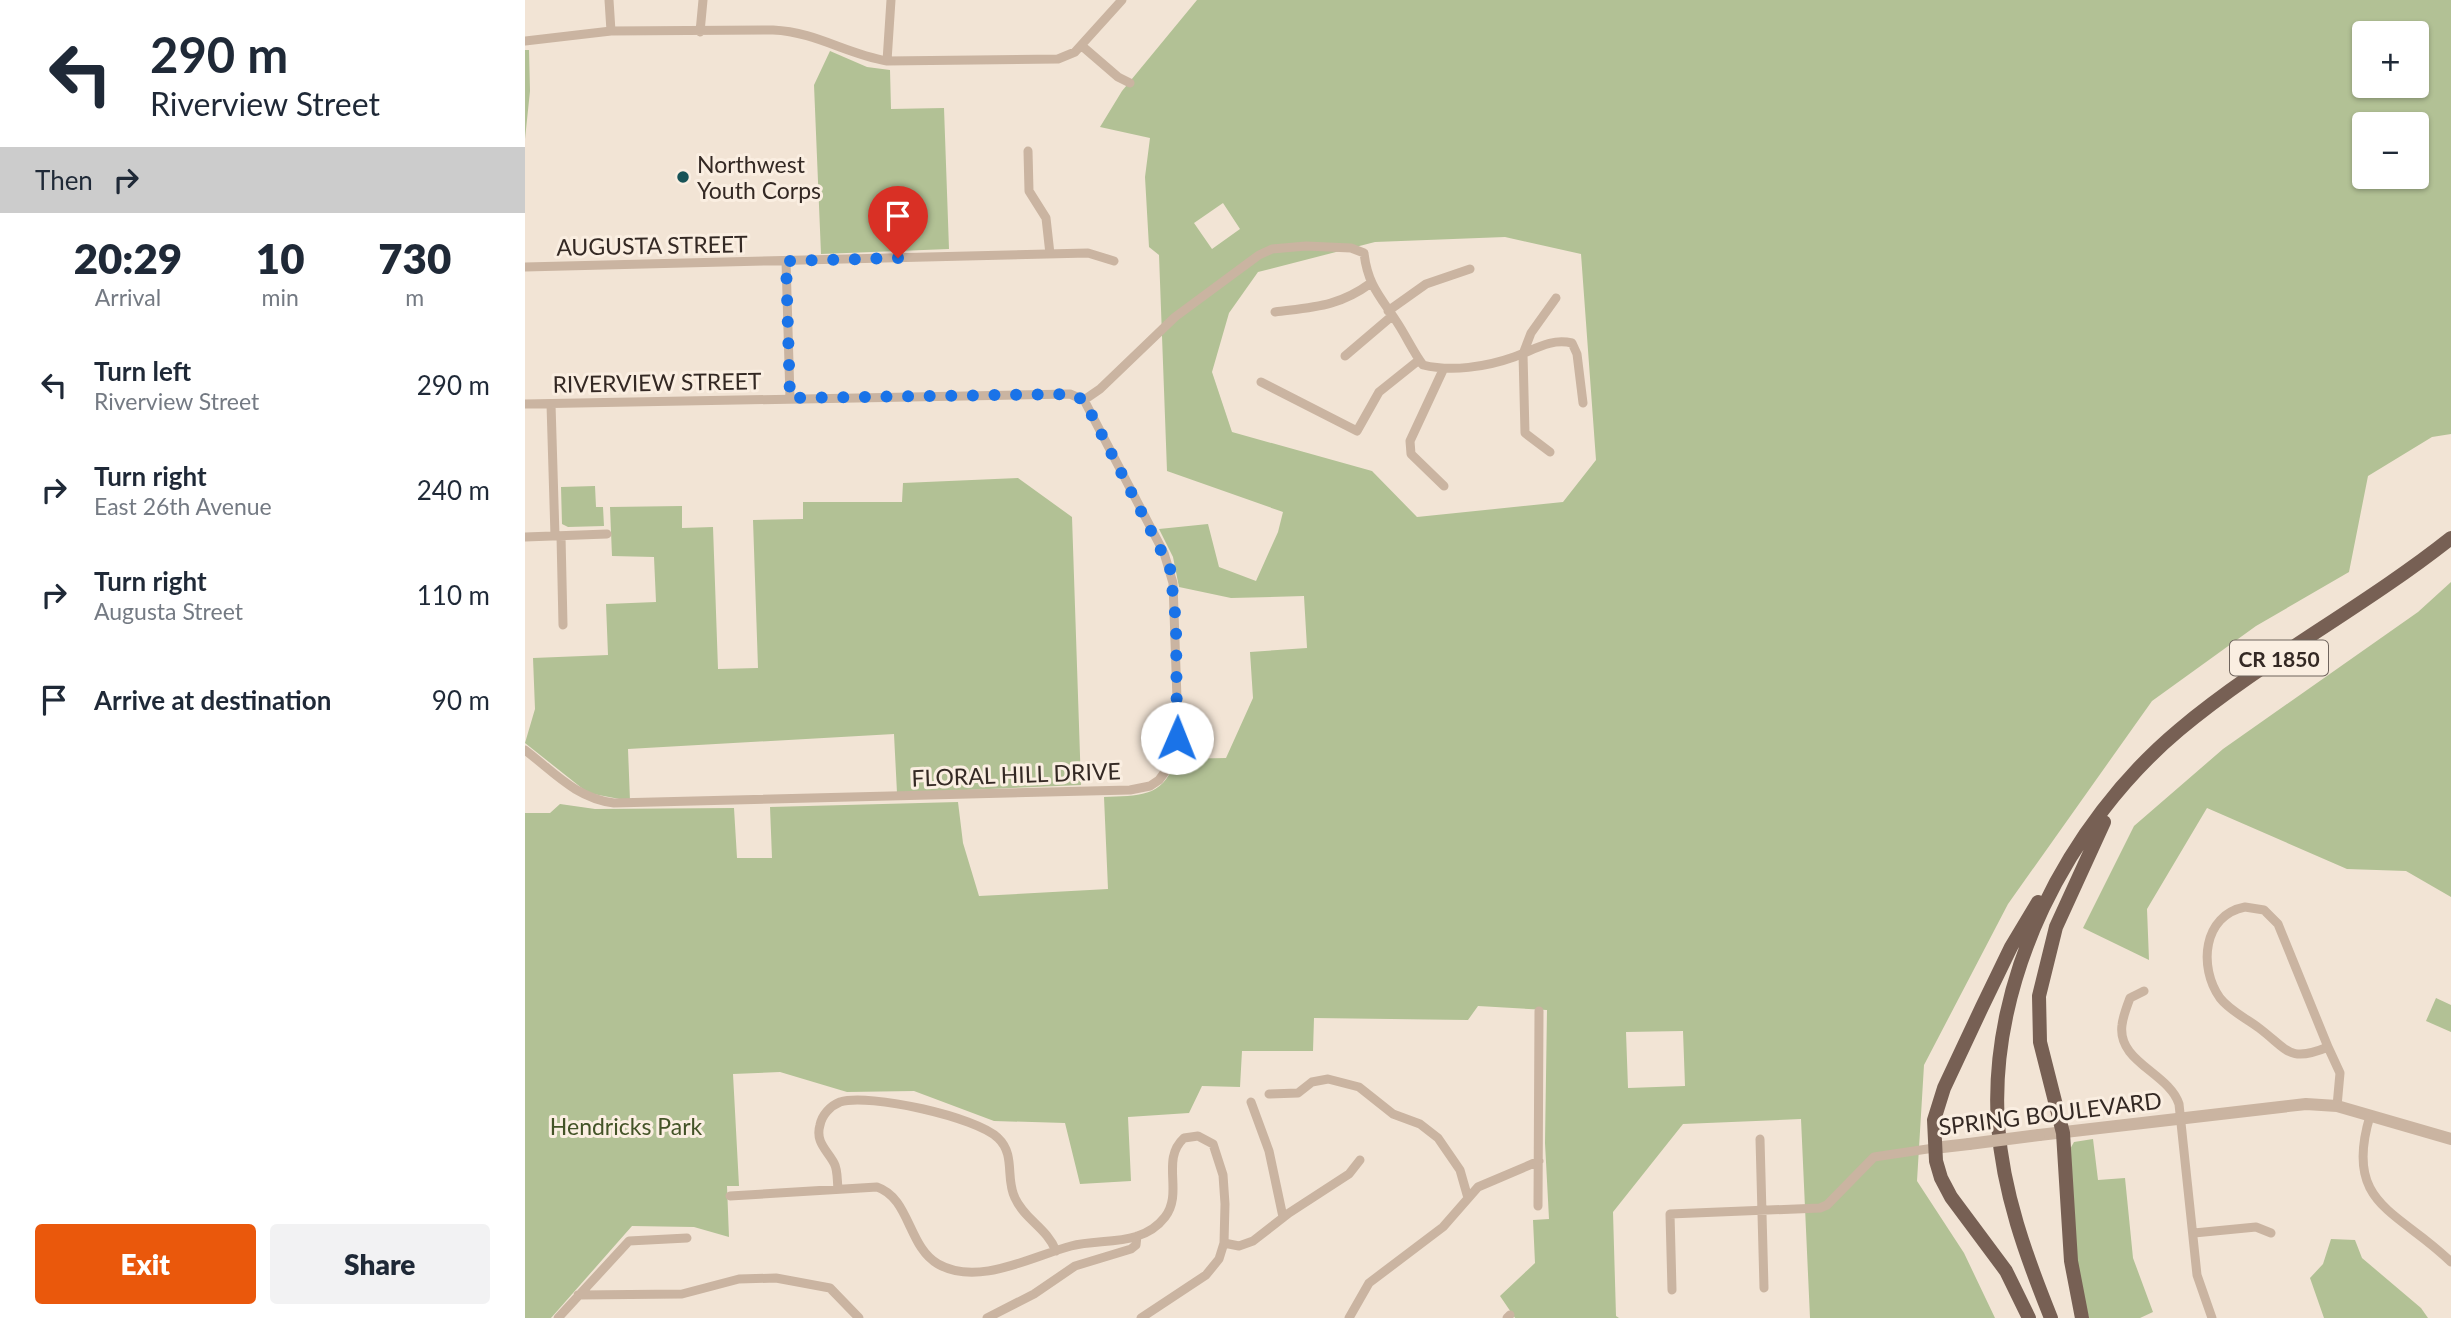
<!DOCTYPE html>
<html lang="en">
<head>
<meta charset="utf-8">
<style>
  :root { --surface:#fff; --page:#f2f2f3; --text:#1f2937; --muted:#747a83; --accent:#ea580c }
  body { margin:0; font-family:Lato,sans-serif; background:var(--page); color:var(--text); height:100vh; display:flex; flex-direction:column; font-size:26px; white-space:nowrap }
  * { box-sizing:border-box; margin:0 }
  p { font-size:23px; color:var(--muted) }
  .icon { flex:none; width:38px; height:38px; fill:none; stroke:currentColor; stroke-width:2; stroke-linecap:round; stroke-linejoin:round }
  .map { position:relative; flex:1; overflow:hidden }
  .details { display:flex; flex-direction:column; background:var(--surface); width:525px }
  .details>* { flex:none }
  .banner { background:#fff; color:var(--text); overflow:hidden }
  .controls { position:absolute; left:1827px; top:21px; display:grid; gap:14px }
  .controls a { display:grid; place-items:center; width:77px; height:77px; border-radius:7px; background:var(--surface); box-shadow:0 2px 5px #0004; font-size:35px }
  .pin { position:absolute; display:grid; place-items:center; width:60px; height:60px; color:#fff; margin:-72px -30px; border-radius:50% 50% 50% 0; rotate:-45deg; box-shadow:0 0 7px #0007 }
  .pin .icon { rotate:45deg }
  .me { position:absolute; width:77px; margin:-38px; rotate:1deg; stroke-linejoin:round; filter:drop-shadow(0 0 5px #0008) }
  .turn { display:flex; align-items:center; gap:24px; height:147px; padding:0 35px; font-size:32px }
  .turn .icon { width:91px; height:91px; stroke-width:2.5 }
  .turn b { display:block; font-size:49px; line-height:60px }
  .then { display:flex; align-items:center; height:66px; padding:0 35px; background:#0003; gap:14px; font-size:26px }
  .eta { display:flex; justify-content:space-evenly; align-items:center; height:119px; text-align:center }
  .eta b { font-size:42px; font-weight:800; line-height:49px }
  .primary-button { display:flex; gap:14px; margin-top:auto; padding:14px 35px }
  .primary-button a { flex:1; height:80px; border-radius:7px; background:var(--accent); color:#fff; font-size:28px; font-weight:800; line-height:80px; text-align:center }
  .primary-button a+a { background:var(--page); color:var(--text) }
  ul { padding:0; list-style:none }
  li { display:flex; align-items:center; gap:21px; height:105px; padding:0 35px }
  li div { flex:1 }
  li b { display:block; font-size:26px }
  li em { font-style:normal }
  main { display:flex; flex:1; min-height:0 }
  .map>svg:first-child { display:block }
  .green { fill:#b2c195; fill-rule:evenodd }
  .lines { fill:none; stroke-linecap:round; stroke-linejoin:round }
  .minor { stroke:#cab4a1; stroke-width:9 }
  .tertiary { stroke:#cab4a1; stroke-width:12 }
  .primary { stroke:#776054; stroke-width:14 }
  .tertiary-bridge { stroke:#cab4a1; stroke-width:12 }
  .route { stroke:#1a73e8; stroke-width:12; stroke-dasharray:0 21.6 }
  .poi-dot { fill:#185357; stroke:#faeee1; stroke-width:2.5 }
  .labels { text-anchor:middle; dominant-baseline:central; stroke-width:6; stroke-linejoin:round; paint-order:stroke }
  .shield { fill:#faeee1; stroke:#6f645d; stroke-width:2 }
  .shield-label { font-size:21px; font-weight:bold; fill:#342924 }
  .poi-label { font-size:23px; fill:#342924; stroke:#faeee1; text-anchor:start }
  .street-label { font-size:23px; fill:#342924; stroke:#faeee1 }
  .park-label { font-size:23px; fill:#435327; stroke:#faeee1 }
</style>
</head>
<body>
<main>
<section class="details">
<div class="banner">
<div class="turn"><svg class="icon" aria-label="left" viewBox="0 0 24 24"><path d="M17 20v-9H6M10 6l-5 5 5 5"/></svg><div><b>290 m</b>Riverview Street</div></div>
<div class="then">Then<svg class="icon" aria-label="right" viewBox="0 0 24 24"><path d="M7 20v-9h11M14 6l5 5-5 5"/></svg></div>
</div>
<div class="eta">
<div><b>20:29</b><p>Arrival</p></div>
<div><b>10</b><p>min</p></div>
<div><b>730</b><p>m</p></div>
</div>
<ul>
<li><svg class="icon" aria-label="left" viewBox="0 0 24 24"><path d="M17 20v-9H6M10 6l-5 5 5 5"/></svg><div><b>Turn left</b><p>Riverview Street</p></div><em>290 m</em></li>
<li><svg class="icon" aria-label="right" viewBox="0 0 24 24"><path d="M7 20v-9h11M14 6l5 5-5 5"/></svg><div><b>Turn right</b><p>East 26th Avenue</p></div><em>240 m</em></li>
<li><svg class="icon" aria-label="right" viewBox="0 0 24 24"><path d="M7 20v-9h11M14 6l5 5-5 5"/></svg><div><b>Turn right</b><p>Augusta Street</p></div><em>110 m</em></li>
<li><svg class="icon" aria-label="arrive" viewBox="0 0 24 24"><path d="M6 21V4h12l-3 4 3 4H6"/></svg><div><b>Arrive at destination</b></div><em>90 m</em></li>
</ul>
<div class="primary-button"><a>Exit</a><a>Share</a></div>
</section>
<div class="map">
<svg width="1926" height="1318" viewBox="0 0 1926 1318">
  <rect width="100%" height="100%" fill="#f2e4d5"/>
  <!-- green -->
  <path class="green" d="M672 0H1926V434L1907 437 1843 476 1824 572 1731 626 1627 701 1483 904 1399 1065 1392 1181 1439 1253 1470 1318H1285L1276 1119 1158 1124 1088 1212 1091 1316 1094 1318H990L975 1296 1010 1263 1008 1220 1024 1219 1020 1143 1022 1010 953 1006 943 1020 789 1018 788 1051H717L715 1087 677 1086 664 1113 603 1117 606 1181 555 1184 540 1123 469 1121 389 1091 322 1092 255 1072 208 1074 214 1186H202L204 1237 169 1227 107 1226 26 1318H0V813H25L35 804 70 809 209 808 212 858H247L245 807 433 802 438 843 454 896 583 889 579 797C614 795 638 799 651 759L701 758 728 698 725 652 782 648 779 596 706 598 654 587 648 557 634 529 683 524 694 567 731 581 753 532 758 512 642 471 634 255 624 247 620 177 625 138 575 127 597 91ZM1839 33H1892V86H1839ZM1839 124H1892V177H1839ZM698 203 715 229 687 249 669 223ZM980 237 1056 254 1071 460 1038 502 892 517 847 471 707 432 687 372 704 313 733 272 850 242ZM1158 1031 1160 1086 1103 1088 1101 1032Z
    M0 50H4L5 91 0 139Z
    M305 51 342 67 365 70 366 109 419 108 424 249 296 254 289 85Z
    M493 478 547 517 556 785 372 793 369 734 103 749 105 801 63 793 0 743 10 709 8 658 83 655 81 604 131 602 129 557 87 556 85 507 157 506V528L188 527 193 669 233 668 228 520 278 519V502H377L378 483Z
    M70 486 71 507H78L79 526 43 527 37 524 36 487Z
    M1926 582V897L1881 871 1822 869 1682 808 1622 909 1624 960 1558 928 1609 826 1698 749 1893 612Z
    M1911 998 1926 1005V1032L1901 1021Z
    M1568 1139 1573 1180 1600 1178 1608 1258 1628 1312 1615 1318H1564C1548 1264 1548 1207 1544 1151L1549 1142Z
    M1806 1239 1830 1240 1837 1258 1896 1308 1903 1318H1799L1785 1278 1798 1264Z"/>
  <g class="lines">
    <!-- minor -->
    <path class="minor" d="M84 0 86 31
      M175 32 178 0
      M0 41 86 31 248 30C291 32 321 54 362 61L533 59 550 52 597 0
      M557 46 593 77 605 83
      M362 61 366 0
      M503 151 504 191 521 218 525 254
      M261 261 265 398
      M0 267 563 253 589 261
      M863 311 901 284 945 269
      M750 312C789 307 813 307 846 283
      M820 356 867 316
      M918 370 885 441 886 454 919 486
      M736 382 832 431 854 392 894 360
      M0 404 545 394 559 400 575 389 650 317 734 255 747 249 781 246 826 248 839 253C843 288 858 299 875 327 883 340 889 353 898 365 926 372 961 367 989 357 1009 350 1025 338 1047 343L1052 354 1058 403
      M26 404 30 536
      M1025 452 1000 433 998 354 1006 333 1031 298
      M36 536 38 625
      M0 537 82 534
      M0 750C30 773 51 798 89 803L605 790 625 786 634 780 642 769 649 748 653 728 648 583 639 553 559 400
      M1720 907 1739 910 1753 924 1803 1047C1764 1063 1763 1050 1734 1028 1721 1018 1705 1011 1695 998 1673 967 1678 915 1720 907Z
      M1619 991 1605 998C1602 1006 1598 1016 1597 1025 1592 1062 1644 1073 1654 1104L1672 1275 1687 1318
      M1803 1047 1815 1073 1812 1106
      M744 1094 773 1093 787 1082 803 1079 834 1087 868 1114 895 1124 913 1138 935 1170 943 1198
      M726 1102 744 1151 758 1217
      M1845 1116C1818 1205 1873 1210 1926 1262
      M1235 1139 1239 1288
      M313 1189C312 1181 313 1170 309 1163 302 1150 290 1142 295 1125 297 1115 305 1106 315 1102 344 1093 452 1117 473 1138 491 1155 480 1178 490 1198 500 1220 522 1228 531 1251
      M205 1196 352 1187C385 1198 383 1247 413 1264 453 1287 508 1256 546 1246 578 1238 617 1247 640 1217 659 1192 635 1160 659 1138L673 1136 688 1144 698 1175 700 1204 699 1243 694 1259 681 1275 616 1318
      M1013 1206 1014 1011
      M1669 1233 1731 1227 1746 1233
      M699 1243 714 1246 728 1241 764 1213 824 1174 835 1160
      M1147 1290 1145 1214 1295 1208 1302 1205 1349 1157 1409 1148
      M53 1295 157 1294 214 1279 251 1278 305 1288 334 1318
      M33 1318 104 1241 162 1238
      M462 1318 509 1294 550 1266 606 1249 611 1245 612 1236
      M824 1318 844 1283 918 1227 953 1187 1014 1161
      M982 1318 985 1315"/>
    <!-- tertiary -->
    <path class="tertiary" d="M1514 1135 1781 1104 1812 1106 1926 1139
      M1409 1148 1444 1144"/>
    <!-- primary -->
    <path class="primary" d="M1504 1318 1481 1271 1426 1197 1416 1178 1411 1161 1409 1120 1419 1088 1457 1007 1486 947 1513 902
      M1526 1318C1501 1256 1478 1193 1473 1125 1463 979 1543 823 1654 730 1739 659 1839 607 1926 538
      M1557 1318 1546 1261 1538 1133 1515 1042 1514 996 1531 927 1579 822"/>
    <!-- tertiary-bridge -->
    <path class="tertiary-bridge" d="M1444 1144 1514 1135"/>
  </g>
  <g class="lines">
    <!-- route -->
    <path class="route" d="M373 258 261 261 265 398 545 394 559 400 645 568 651 622 652 738"/>
  </g>
  <!-- markers -->
  <circle class="poi-dot" cx="158" cy="177" r="7"/>
  <g class="labels">
    <!-- shield labels -->
    <rect class="shield" x="1705" y="640.5" width="98" height="35" rx="5"/>
    <g class="shield-label">
      <text x="1754" y="658">CR 1850</text>
    </g>
    <!-- poi labels -->
    <g class="poi-label">
      <text x="172" y="164">Northwest<tspan x="172" dy="26">Youth Corps</tspan></text>
    </g>
    <!-- street labels -->
    <g class="street-label">
      <text transform="translate(127 245) rotate(-1)">AUGUSTA STREET</text>
      <text transform="translate(132 382) rotate(-1)">RIVERVIEW STREET</text>
      <text transform="translate(491 774) rotate(-2)">FLORAL HILL DRIVE</text>
      <text transform="translate(1525 1113) rotate(-7)">SPRING BOULEVARD</text>
    </g>
    <!-- park labels -->
    <g class="park-label">
      <text x="101" y="1126">Hendricks Park</text>
    </g>
  </g>
</svg>
<div class="controls">
<a>+</a>
<a>−</a>
</div>
<div class="pin" style="left:373px;top:258px;background:#d93025"><svg class="icon" aria-label="arrive" viewBox="0 0 24 24"><path d="M6 21V4h12l-3 4 3 4H6"/></svg></div>
<svg class="me" style="left:652px;top:738px" viewBox="-20 -20 40 40"><circle r="19" fill="#fff"/><path d="M0-13L10 11 0 6-10 11z" fill="#1a73e8"/></svg>
</div>
</main>
</body>
</html>
